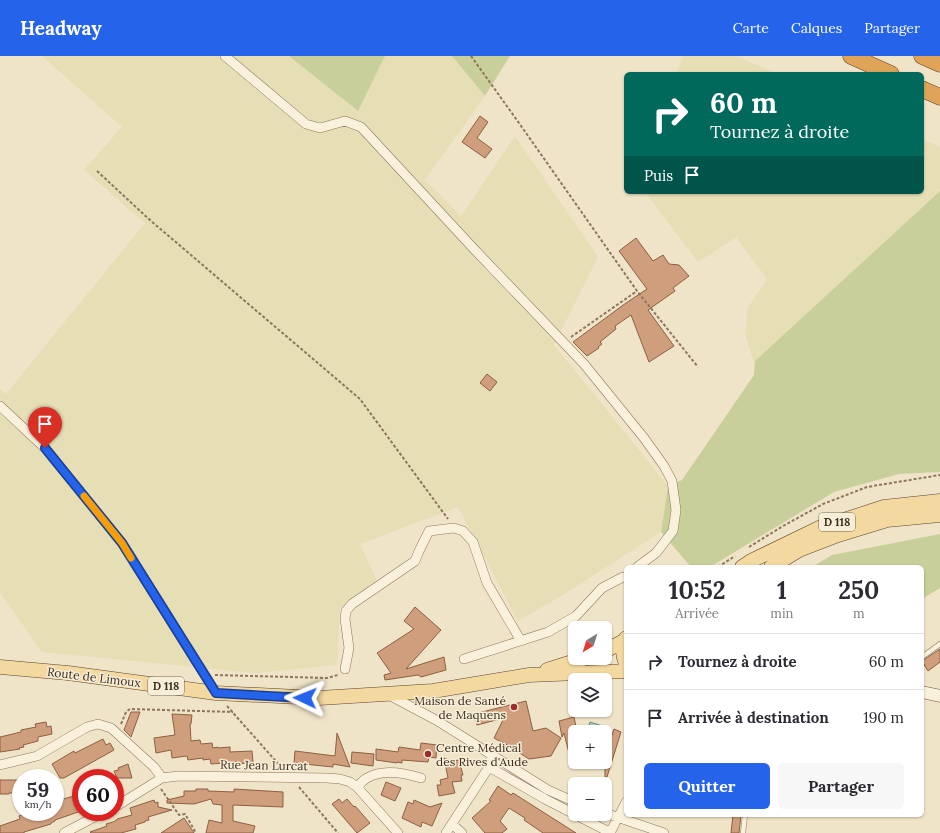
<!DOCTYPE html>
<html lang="fr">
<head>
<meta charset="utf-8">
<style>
  :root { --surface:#fff; --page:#f7f7f7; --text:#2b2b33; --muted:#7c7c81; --line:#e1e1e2; --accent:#2563eb }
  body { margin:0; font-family:Lora,serif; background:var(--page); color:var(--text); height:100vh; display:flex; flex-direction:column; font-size:15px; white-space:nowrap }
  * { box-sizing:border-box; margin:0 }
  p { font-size:13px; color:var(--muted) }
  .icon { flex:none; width:22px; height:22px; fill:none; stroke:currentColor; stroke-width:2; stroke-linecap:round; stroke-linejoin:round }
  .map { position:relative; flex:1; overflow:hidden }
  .sheet { position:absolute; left:624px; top:509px; width:300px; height:252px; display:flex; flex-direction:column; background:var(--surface); border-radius:6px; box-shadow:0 1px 3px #0004 }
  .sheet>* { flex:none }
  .top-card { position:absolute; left:624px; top:16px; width:300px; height:122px; border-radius:6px; box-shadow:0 1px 3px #0004; background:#00695c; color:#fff; overflow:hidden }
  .needle { width:26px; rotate:218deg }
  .tools { position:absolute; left:568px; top:565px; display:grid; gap:8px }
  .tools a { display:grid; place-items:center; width:44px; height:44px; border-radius:6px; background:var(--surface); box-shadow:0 1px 3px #0004; font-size:20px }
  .speed { position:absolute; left:12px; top:713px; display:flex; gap:8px; font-size:20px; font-weight:700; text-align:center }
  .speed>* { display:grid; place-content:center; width:52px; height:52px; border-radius:50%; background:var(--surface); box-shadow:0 1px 3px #0004; line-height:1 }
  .speed small { font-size:10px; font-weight:400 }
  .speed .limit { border:6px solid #d22; background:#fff; color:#111 }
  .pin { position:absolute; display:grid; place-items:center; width:34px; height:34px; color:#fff; margin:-41px -17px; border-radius:50% 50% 50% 0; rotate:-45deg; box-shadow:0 0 4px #0007 }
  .pin .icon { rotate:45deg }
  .me { position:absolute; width:44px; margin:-22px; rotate:272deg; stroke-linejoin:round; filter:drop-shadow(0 0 3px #0008) }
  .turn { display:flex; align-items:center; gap:14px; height:84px; padding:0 20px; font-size:18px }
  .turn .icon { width:52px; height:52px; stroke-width:2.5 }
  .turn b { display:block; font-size:28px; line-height:34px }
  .then { display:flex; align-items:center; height:38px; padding:0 20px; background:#0003; gap:8px; font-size:15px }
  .eta { display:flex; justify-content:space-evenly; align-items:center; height:68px; text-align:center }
  .eta b { font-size:24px; font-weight:700; line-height:28px }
  .primary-button { display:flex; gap:8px; margin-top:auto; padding:8px 20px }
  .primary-button a { flex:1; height:46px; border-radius:6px; background:var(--accent); color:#fff; font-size:16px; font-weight:700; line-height:46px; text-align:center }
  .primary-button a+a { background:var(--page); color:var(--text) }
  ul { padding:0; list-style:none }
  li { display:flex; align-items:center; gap:12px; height:56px; padding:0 20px; border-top:1px solid var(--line) }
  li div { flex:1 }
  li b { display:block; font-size:15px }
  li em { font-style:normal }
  header { display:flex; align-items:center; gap:24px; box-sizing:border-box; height:56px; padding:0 20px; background:var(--accent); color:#fff }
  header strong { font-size:19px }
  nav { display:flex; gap:22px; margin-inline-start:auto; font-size:14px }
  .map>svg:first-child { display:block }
  .farmland { fill:#e6deb5 }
  .green { fill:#c9cf9b }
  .water { fill:#a9c4bc; stroke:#6f938a }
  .building { fill:#cf9f7d; stroke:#8d5f41 }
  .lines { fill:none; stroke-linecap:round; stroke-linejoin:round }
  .service-casing { stroke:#8d765c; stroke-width:5.5 }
  .minor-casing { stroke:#8d765c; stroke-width:10 }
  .secondary-casing { stroke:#6f573f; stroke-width:13 }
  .primary-casing { stroke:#5b4430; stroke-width:15 }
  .motorway-casing { stroke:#5b4430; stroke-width:17 }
  .path { stroke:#8d765c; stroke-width:2; stroke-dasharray:3 2; stroke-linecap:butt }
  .service { stroke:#faf1dc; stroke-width:4.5 }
  .minor { stroke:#faf1dc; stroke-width:9 }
  .secondary { stroke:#faf1dc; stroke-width:12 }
  .primary { stroke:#f3d9a0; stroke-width:14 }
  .motorway { stroke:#e0a458; stroke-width:16 }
  .route-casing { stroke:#184099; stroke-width:10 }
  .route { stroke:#2563eb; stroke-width:7 }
  .slow { stroke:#f59e0b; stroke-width:7 }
  .poi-dot { fill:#9e2a2b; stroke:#f7eed8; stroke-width:1.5 }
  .labels { text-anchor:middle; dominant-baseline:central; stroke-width:3; stroke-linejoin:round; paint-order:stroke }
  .shield { fill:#f7eed8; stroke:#756857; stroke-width:1 }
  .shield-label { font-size:11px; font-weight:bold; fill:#3d2e20 }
  .street-label { font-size:12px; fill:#3d2e20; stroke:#f7eed8 }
  .poi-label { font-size:12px; fill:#3d2e20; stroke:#f7eed8; text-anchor:end }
</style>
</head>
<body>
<header>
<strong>Headway</strong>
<nav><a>Carte</a><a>Calques</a><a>Partager</a></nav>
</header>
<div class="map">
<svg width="940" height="777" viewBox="0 0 940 777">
  <rect width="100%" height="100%" fill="#f0e4c8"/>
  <!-- farmland -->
  <path class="farmland" d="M43 0H289L358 55 385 0H452L485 40 425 124 461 160 515 80 598 201 554 289 668 430 661 476 566 537 518 565 458 451 360 488 380 531 340 553 337 609 255 617 42 596 0 537V333L6 338 145 167 84 114 122 71 43 1Z
    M683 0H736L776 18H676Z
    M922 83 940 91V135L754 306 746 282 747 253 767 223 736 181 698 206 645 136H922Z"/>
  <!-- green -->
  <path class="green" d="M289 0H385L358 55Z
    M452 0H510L485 40Z
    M940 135V416L899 418 834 436 710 511H691L661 476 668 430 682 424 754 319 755 305Z
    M940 478V532L922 543V511H812L832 499Z"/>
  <!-- water -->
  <path class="water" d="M590 666 609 672 605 682V676H584L585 671 589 669Z"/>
  <!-- building -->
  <path class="building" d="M480 60 488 66 477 82 492 93 485 102 462 86Z
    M636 182 653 205 663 199 669 208 679 209 689 220 673 232 675 235 648 254 674 290 649 306 631 259 615 270 616 273 600 286 602 288 598 291 599 292 587 300 573 286 626 247 647 233 619 195Z
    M487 318 497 326 490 335 480 327Z
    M415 551 441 574 406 613 444 601 446 614 421 621 418 619 385 624 384 619 391 617 377 597 414 573 404 565Z
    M940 593V606L928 615 922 605Z
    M526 645 533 675 546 672 561 682 551 700 529 703 518 696 516 689 509 690 494 682 504 662 477 669 474 658Z
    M131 656H140L131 681 124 674Z
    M172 658 192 659 191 668H190L191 685 200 684 201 688 212 687 213 692 218 691V692L230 691V696L252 695 253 706 237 708V706L211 708 210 703 203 704V702L188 704 187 700 172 702 171 694 156 697 154 682 175 679Z
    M574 661 577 676H575V709H572L564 677 562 681 559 665Z
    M46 666 47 671 51 670 52 678 38 681V685L23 689 24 691 19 692 20 693 0 696V681L21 676V674L36 671 35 668Z
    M614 673 621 676 607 721H605V694H607Z
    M337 677 350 711 333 708V711L294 707 295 695 335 700Z
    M103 683 106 689 110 687 114 694 64 722H60L52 708 74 695 75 697Z
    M421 687 437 689 436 702 429 701 428 706 402 704V707L397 706V707L376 704V693L398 696 399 691 420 694Z
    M352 696 374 698 373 710 351 707Z
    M444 702 452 705 459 704 463 719H461L462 725 452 726 455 737 439 740 437 729H441L440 724 448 722Z
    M128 708 132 722H117L114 715 119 714 118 712Z
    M0 724H21V736L14 735V737H9V738H0Z
    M386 726 401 732 395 745 381 739Z
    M498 730 511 739 513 737 576 777H543L524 764 525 762 509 752 500 765 507 773 502 777H485L472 762 491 745 489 744Z
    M196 733H208V735L234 736V733L283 736V751L233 749V765L255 770 253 777H206L209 764 222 767V749L213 748 211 743 194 748 167 747V744L184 740V735H196Z
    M81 738V755L55 764V765L51 767V768L24 776V777H0V770L20 763 19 760 30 756H55V749L60 747V744Z
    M339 743 342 747 347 743 354 751 355 750 370 767 357 777 332 748Z
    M154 744 155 747 158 746V751L172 754 148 761 149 764 145 765V766L135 769 136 773 121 777H91L90 776 107 770 106 768 113 766 117 764V763L132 759 130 752Z
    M414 744 430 751 442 747 432 770 422 766 421 771 402 762 408 746 413 748Z
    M733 759H741L739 777H731Z
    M184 762 194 777H161Z"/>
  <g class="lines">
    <!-- service casing -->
    <g class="service-casing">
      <path id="service" d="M922 601 940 588
        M743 777 745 759"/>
    </g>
    <!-- minor casing -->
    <g class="minor-casing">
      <path id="minor" d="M225 0 306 68 320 72 345 65 361 71 474 193 584 308 644 382 664 410 672 425 676 454 673 475 656 497 637 511
        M0 350 45 392 122 487 216 637
        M464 603 548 576 576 560 602 532 623 521
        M345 613 349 592 345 563 346 555 352 548 415 505 419 495 429 475 454 472 463 475 473 486 487 527 521 585
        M389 639 436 664 548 734 575 746
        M0 709 37 700 87 671 98 668 111 672 154 711 162 722
        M489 711 545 743 611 777
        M357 731C360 728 363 724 367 722 382 713 405 717 421 722
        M115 751 162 722 178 720 327 722 340 723 350 726 357 731 398 777
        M605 757 664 777
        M452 768 462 777
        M64 777 104 756
        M446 777 489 711 490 705
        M610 777 626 746"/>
    </g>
    <!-- secondary casing -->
    <g class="secondary-casing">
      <path id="secondary" d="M922 636 940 640"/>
    </g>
    <!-- primary casing -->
    <g class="primary-casing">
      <path id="primary" d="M742 511 751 505 819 472 884 451 940 445
        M771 511 799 494 838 479 887 464 940 459
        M626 582C621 590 623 600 626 608
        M605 595 624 585
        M0 611 68 617 216 637 319 642 433 635 529 619 626 615
        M547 614 585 602"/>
    </g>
    <!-- motorway casing -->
    <g class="motorway-casing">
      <path id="motorway" d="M851 0 891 18
        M922 0 940 8
        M922 33 940 41"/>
    </g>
    <!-- path -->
    <path class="path" d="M471 0 519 67 637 235 698 311
      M97 115 151 165 360 343 448 463
      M571 281 637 235
      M749 491 783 470 823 448 867 431 940 419
      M718 511 735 500
      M215 619 327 622 338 619
      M227 650 281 711
      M121 668 126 656 130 653 233 656
      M299 731 338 777
      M161 733 179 759 185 758 196 777"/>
    <!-- service -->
    <use href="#service" class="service"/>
    <!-- minor -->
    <use href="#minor" class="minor"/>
    <!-- secondary -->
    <use href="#secondary" class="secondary"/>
    <!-- primary -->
    <use href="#primary" class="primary"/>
    <!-- motorway -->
    <use href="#motorway" class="motorway"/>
  </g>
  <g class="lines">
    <!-- route casing -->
    <g class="route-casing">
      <path id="route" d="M45 392 122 487 216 637 305 642"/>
    </g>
    <!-- route -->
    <use href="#route" class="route"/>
    <!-- slow -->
    <path class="slow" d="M84 440 122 487 131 502"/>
  </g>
  <!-- markers -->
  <g class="poi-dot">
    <circle cx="514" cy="651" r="4"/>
    <circle cx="428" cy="698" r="4"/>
  </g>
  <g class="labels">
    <!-- shield labels -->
    <g class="shield">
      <rect x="819" y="457" width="36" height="18" rx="3"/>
      <rect x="148" y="621" width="36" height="18" rx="3"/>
    </g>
    <g class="shield-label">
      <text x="837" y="466">D 118</text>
      <text x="166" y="630">D 118</text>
    </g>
    <!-- street labels -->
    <g class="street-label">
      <text transform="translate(94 621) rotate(7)">Route de Limoux</text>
      <text transform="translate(264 709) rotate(1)">Rue Jean Lurcat</text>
    </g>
    <!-- poi labels -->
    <g class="poi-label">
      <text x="506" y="644">Maison de Santé<tspan x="506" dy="14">de Maquens</tspan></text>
      <text x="436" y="691" text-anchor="start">Centre Médical<tspan x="436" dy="14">des Rives d'Aude</tspan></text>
    </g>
  </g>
</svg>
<div class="tools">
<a><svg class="needle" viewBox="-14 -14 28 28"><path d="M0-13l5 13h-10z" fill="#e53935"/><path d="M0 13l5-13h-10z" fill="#7c7c81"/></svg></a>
<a><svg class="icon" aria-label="layers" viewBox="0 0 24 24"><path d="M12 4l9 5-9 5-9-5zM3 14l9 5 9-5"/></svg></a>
<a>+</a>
<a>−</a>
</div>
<div class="speed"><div>59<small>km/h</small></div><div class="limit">60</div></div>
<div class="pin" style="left:45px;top:392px;background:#d93025"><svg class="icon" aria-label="arrive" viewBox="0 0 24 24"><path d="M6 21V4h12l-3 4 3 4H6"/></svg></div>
<svg class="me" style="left:305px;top:642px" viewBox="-20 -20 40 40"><path d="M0-17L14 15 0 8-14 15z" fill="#2563eb" stroke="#fff" stroke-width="4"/></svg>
<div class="top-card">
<div class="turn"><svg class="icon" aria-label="right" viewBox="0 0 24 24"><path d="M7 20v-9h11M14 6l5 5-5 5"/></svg><div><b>60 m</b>Tournez à droite</div></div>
<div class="then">Puis<svg class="icon" aria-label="arrive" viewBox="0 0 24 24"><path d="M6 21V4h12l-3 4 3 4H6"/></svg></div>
</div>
<section class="sheet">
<div class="eta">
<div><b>10:52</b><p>Arrivée</p></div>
<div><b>1</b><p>min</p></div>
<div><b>250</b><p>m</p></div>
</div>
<ul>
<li><svg class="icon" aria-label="right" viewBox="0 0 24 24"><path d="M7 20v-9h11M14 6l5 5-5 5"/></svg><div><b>Tournez à droite</b></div><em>60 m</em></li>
<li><svg class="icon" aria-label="arrive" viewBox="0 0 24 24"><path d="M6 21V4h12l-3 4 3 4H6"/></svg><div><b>Arrivée à destination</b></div><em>190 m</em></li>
</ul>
<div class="primary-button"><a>Quitter</a><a>Partager</a></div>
</section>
</div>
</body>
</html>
